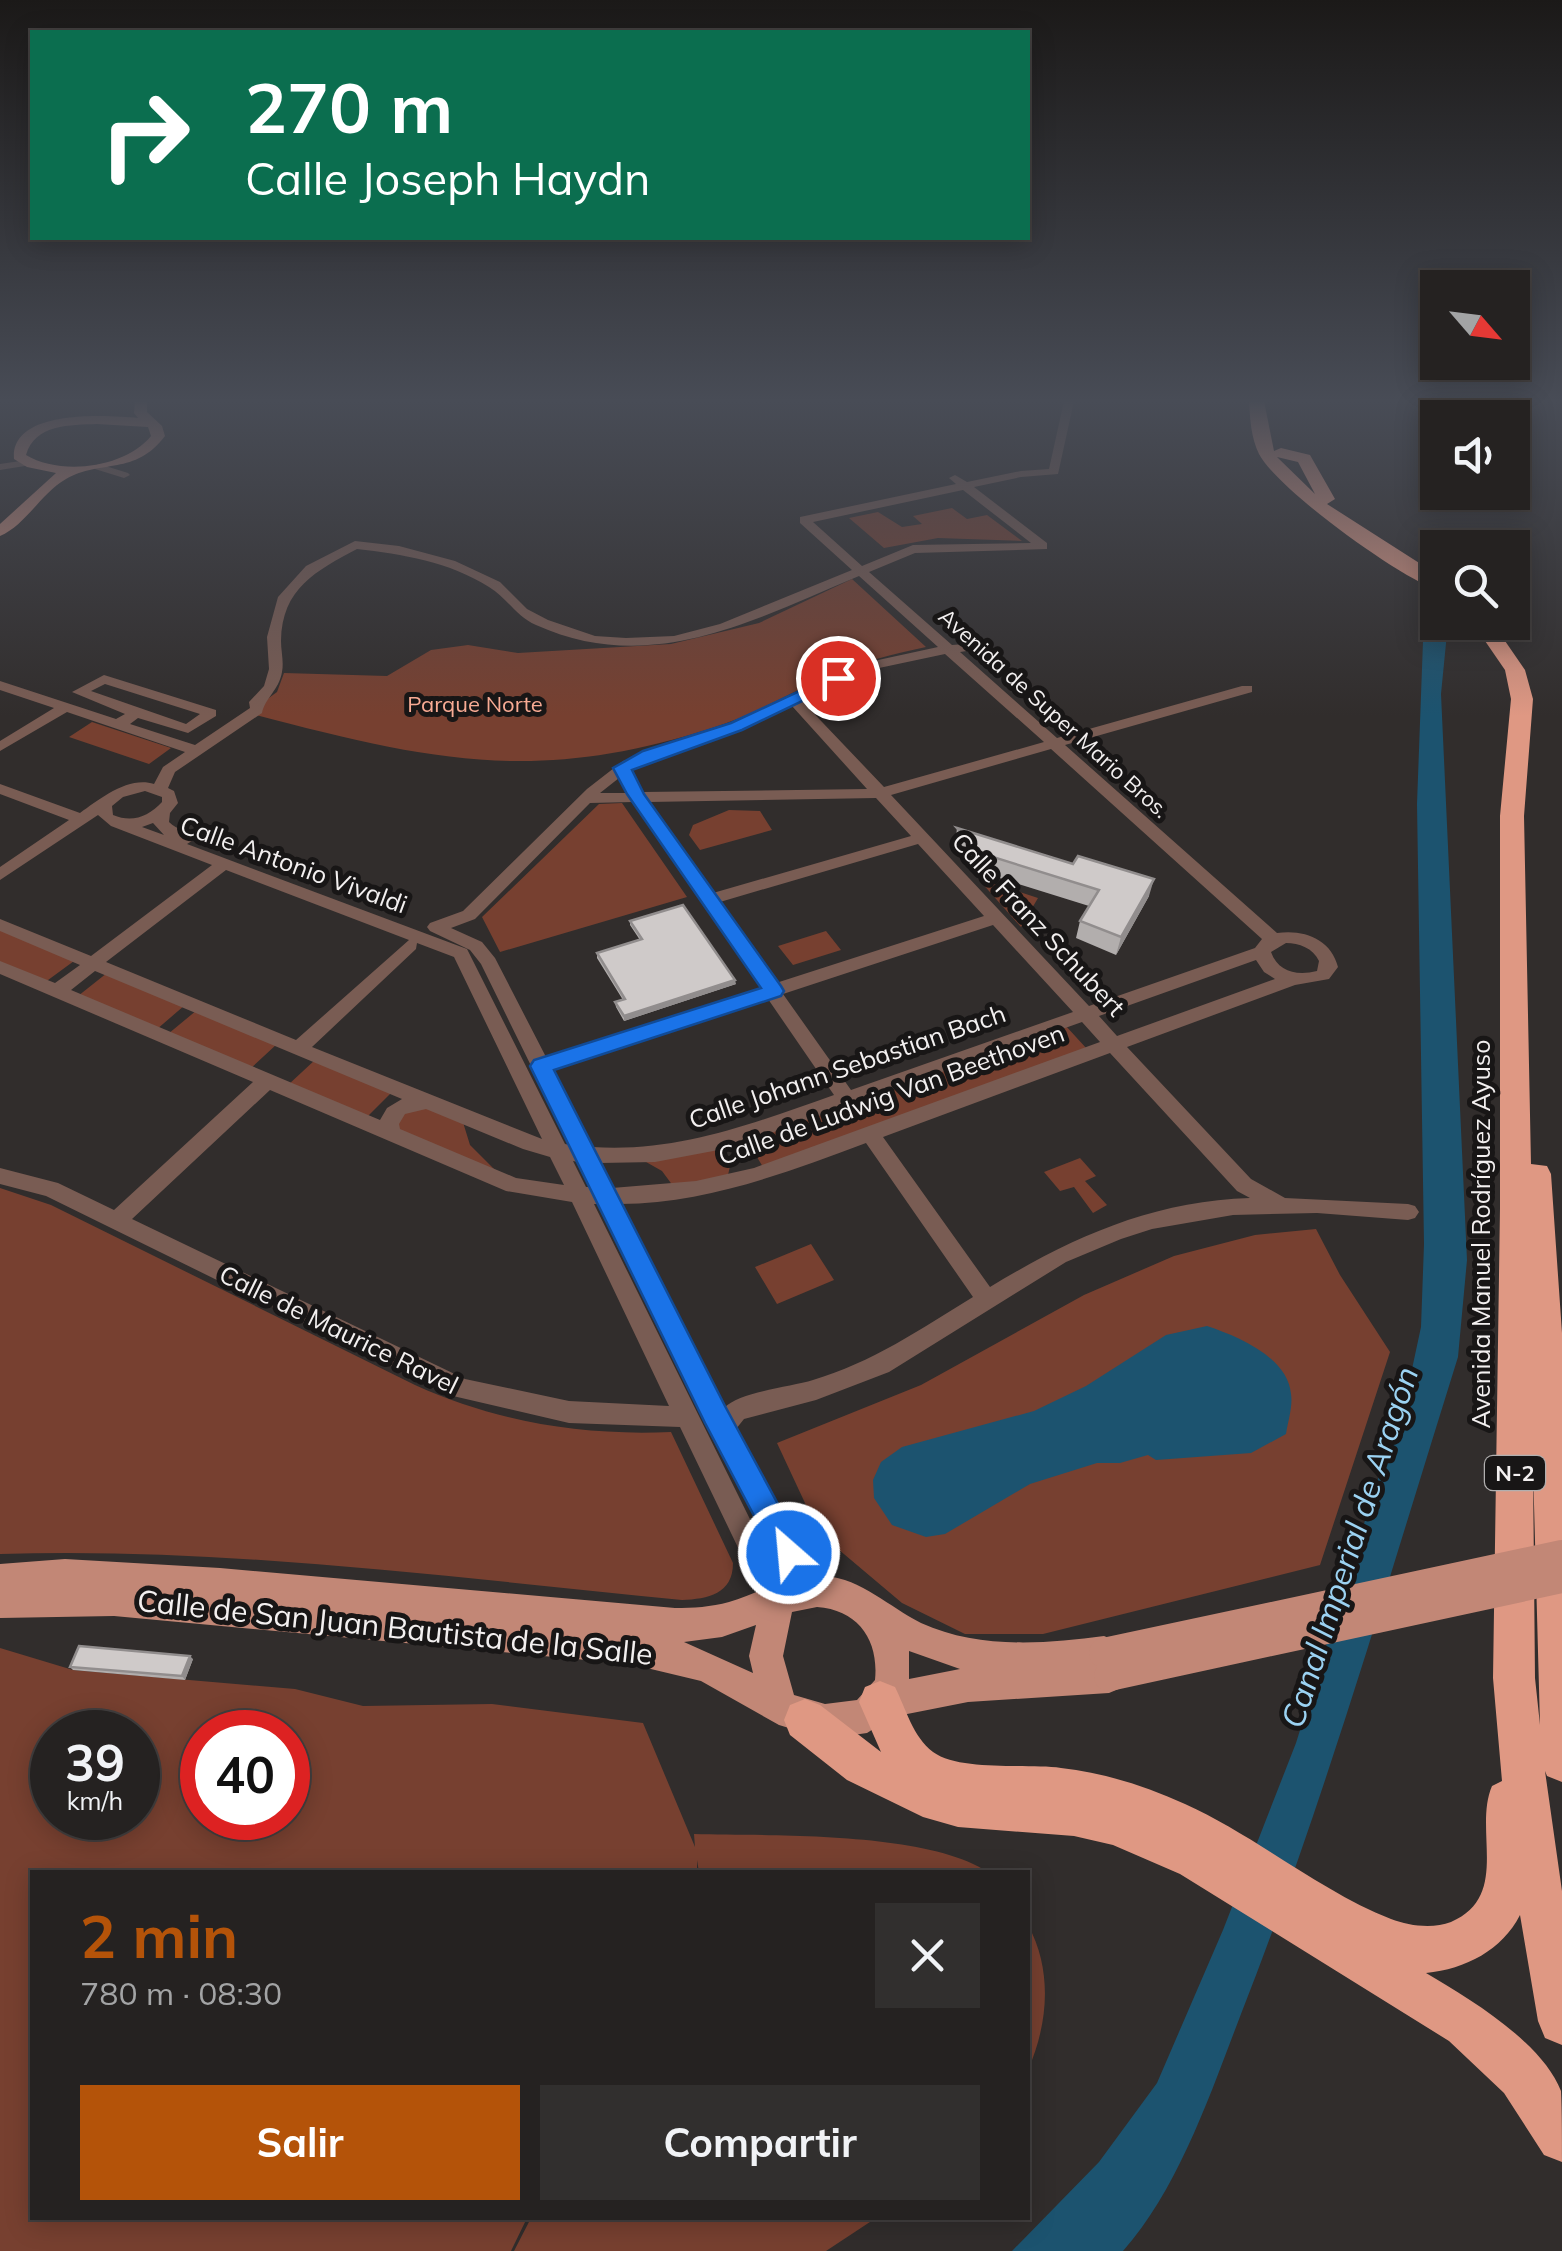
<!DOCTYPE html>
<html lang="es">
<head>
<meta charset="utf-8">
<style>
  :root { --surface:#252221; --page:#312f2e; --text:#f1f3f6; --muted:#a3a4a5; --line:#423f3f; --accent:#b45309 }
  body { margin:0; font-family:Mulish,sans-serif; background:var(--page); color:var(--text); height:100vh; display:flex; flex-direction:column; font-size:38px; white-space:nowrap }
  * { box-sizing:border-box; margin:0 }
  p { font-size:32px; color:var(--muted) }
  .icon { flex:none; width:55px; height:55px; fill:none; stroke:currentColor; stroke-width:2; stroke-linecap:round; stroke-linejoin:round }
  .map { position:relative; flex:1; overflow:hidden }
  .panel { position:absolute; left:30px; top:1870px; width:1000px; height:350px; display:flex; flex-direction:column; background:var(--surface); border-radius:0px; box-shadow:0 5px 25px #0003,0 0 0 2px var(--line) }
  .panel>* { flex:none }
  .banner { position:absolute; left:30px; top:30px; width:1000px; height:210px; border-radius:0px; box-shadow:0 5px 25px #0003,0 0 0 2px var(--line); background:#0b6e4f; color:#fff; overflow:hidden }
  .needle { width:65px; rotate:118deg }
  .buttons { position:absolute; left:1420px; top:270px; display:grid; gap:20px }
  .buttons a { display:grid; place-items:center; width:110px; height:110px; border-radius:0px; background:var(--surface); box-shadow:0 5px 25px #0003,0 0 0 2px var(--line); font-size:50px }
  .speed { position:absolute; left:30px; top:1710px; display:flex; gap:20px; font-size:50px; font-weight:700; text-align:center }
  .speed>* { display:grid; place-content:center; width:130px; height:130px; border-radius:50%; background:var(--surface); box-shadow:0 5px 25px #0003,0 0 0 2px var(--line); line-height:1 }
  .speed small { font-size:25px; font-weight:400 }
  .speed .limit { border:15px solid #d22; background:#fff; color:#111 }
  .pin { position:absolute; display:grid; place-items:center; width:85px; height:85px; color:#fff; margin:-42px; border:5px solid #fff; border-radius:50%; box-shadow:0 2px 10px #0007 }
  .me { position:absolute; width:110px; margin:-55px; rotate:333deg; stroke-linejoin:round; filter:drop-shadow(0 0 8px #0008) }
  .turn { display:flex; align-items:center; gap:35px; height:210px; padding:0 50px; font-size:45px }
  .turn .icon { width:130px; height:130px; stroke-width:2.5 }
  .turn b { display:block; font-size:70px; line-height:85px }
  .round { display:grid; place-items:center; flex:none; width:105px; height:105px; border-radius:0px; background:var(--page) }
  .head { display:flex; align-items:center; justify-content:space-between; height:170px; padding:0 50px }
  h1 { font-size:60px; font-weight:700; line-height:75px; color:var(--accent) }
  .primary-button { display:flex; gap:20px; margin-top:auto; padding:20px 50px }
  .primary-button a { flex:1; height:115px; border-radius:0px; background:var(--accent); color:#fff; font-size:40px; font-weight:700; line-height:115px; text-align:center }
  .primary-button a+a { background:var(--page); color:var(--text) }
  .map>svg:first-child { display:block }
  .green { fill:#774030; fill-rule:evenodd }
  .water { fill:#1c536f }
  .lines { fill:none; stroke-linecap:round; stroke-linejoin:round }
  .minor { fill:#795c53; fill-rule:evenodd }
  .major { fill:#c28776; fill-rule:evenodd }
  .highway { fill:#df9883; fill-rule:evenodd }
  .major-bridge { stroke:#c28776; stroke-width:30 }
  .wall { fill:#b2aead }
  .shaded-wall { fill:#918d8d }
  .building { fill:#cfcac9; stroke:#918d8d; stroke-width:2.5 }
  .route { fill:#1a73e8; stroke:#114b97; stroke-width:2.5 }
  .labels { text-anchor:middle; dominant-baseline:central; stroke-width:10; stroke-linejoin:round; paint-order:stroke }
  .far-park-label { font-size:22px; fill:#f8ab94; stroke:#181616 }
  .far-street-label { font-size:22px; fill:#f3f0f0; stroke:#181616 }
  .shield { fill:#181616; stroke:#b1afaf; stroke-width:2.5 }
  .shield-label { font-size:22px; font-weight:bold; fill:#f3f0f0 }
  .street-label { font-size:25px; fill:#f3f0f0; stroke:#181616 }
  .near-street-label { font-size:30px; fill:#f3f0f0; stroke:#181616 }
  .near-water-label { font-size:32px; font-style:italic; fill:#9bd2f2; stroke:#181616 }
</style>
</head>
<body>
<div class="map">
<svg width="1562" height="2251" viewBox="0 0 1562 2251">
  <rect width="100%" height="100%" fill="#312d2c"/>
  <!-- green -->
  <path class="green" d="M952 508 967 519 987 515 1022 541 938 538 884 548 849 518 878 512 902 527 922 524 913 516Z
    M852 579 926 647C893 654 861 662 831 675 791 692 754 715 712 728 533 786 424 759 248 713L277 692 284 673 387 676 431 650 468 645 518 653 671 644 759 623Z
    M92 722 171 748 149 764 69 737Z
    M622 803 687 897 500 952 482 917 599 804Z
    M729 810 760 811 772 830 700 850 689 835 693 825Z
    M984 880 1038 898 1021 927 981 882Z
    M0 930 74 961 44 983 0 964Z
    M826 931 841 950 793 965 778 946Z
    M107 973 185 1005 156 1030 78 996Z
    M197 1010 277 1044 249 1070 168 1034Z
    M1065 1025 1087 1049 763 1167 746 1139Z
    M316 1059 393 1091 366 1118 288 1085Z
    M421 1104 462 1119 470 1145 500 1175 399 1131 397 1118Z
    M716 1150 731 1162 728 1175 676 1190 662 1171 639 1158Z
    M1080 1158 1096 1176 1085 1181 1107 1205 1093 1213 1074 1187 1060 1191 1044 1172Z
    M0 1188 51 1205 415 1385C497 1422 581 1436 671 1432L733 1563C733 1594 708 1599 682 1600 456 1578 227 1547 0 1554Z
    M1316 1229 1340 1275 1390 1352 1320 1565 1043 1634H965L902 1603 819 1533 777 1443 921 1385 1084 1295 1174 1256 1255 1235Z
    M811 1244 834 1280 777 1304 755 1267Z
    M0 1648 73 1670 295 1689 363 1706 492 1704 643 1723 695 1847 694 1834C771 1836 925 1831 988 1872H699L697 1860V1872H32V2218H527L511 2251H0ZM52 1732H138V1818H52ZM202 1732H288V1818H202Z
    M1028 1925C1053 1971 1048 2024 1028 2070Z
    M531 2218H876L826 2251H514Z"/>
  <!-- water -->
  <path class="water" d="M1437 608 1438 622 1448 623 1441 694 1467 1260 1458 1357C1389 1577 1325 1800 1241 2014 1211 2092 1179 2188 1123 2251H1012L1099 2162 1157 2083 1223 1930 1296 1743 1412 1369 1421 1327 1424 1244 1417 804 1423 641 1432 611Z
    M1207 1326C1237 1336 1288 1357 1291 1394 1293 1406 1288 1421 1286 1434L1251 1453 1156 1460 1148 1455 1120 1463H1097L1030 1484 945 1534 926 1537 892 1525 874 1498 873 1480 881 1462 902 1447 1034 1411 1086 1386 1166 1335Z"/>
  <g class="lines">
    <!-- minor -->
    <path class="minor" d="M1064 401H1074L1058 474 1021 477 974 487 1047 543V549L915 553 869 572 952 645 980 643V649L960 652 1057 738 1242 686H1252V692L1065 745 1277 933C1304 929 1331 939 1338 967L1329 979 1295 985 1127 1047 1251 1179 1285 1198 1408 1204 1415 1206 1419 1212 1415 1218 1408 1220 1317 1213 1233 1215 1152 1229 1121 1239 1066 1262 889 1372 816 1400 744 1419 736 1429 825 1591 821 1600 812 1604 803 1600 707 1423 599 1204H594L787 1594 791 1603 787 1612 778 1616 769 1612 680 1427 569 1423 453 1396 46 1196 0 1184V1168L58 1183 114 1210 253 1082 0 974V961L55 983 80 965 0 931V919L91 956 212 865 111 826 98 815 0 880V867L69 820 0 794V784L80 813C100 799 128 776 154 784L163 767 185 752 67 712 0 751V741L54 708 0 690V681L116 719 125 714 72 692 104 675 216 710V716L188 733 138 718 130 724 195 745 250 708 249 702 264 686 269 669 267 637 278 597 306 566 355 541 399 546 455 561 500 582 527 609 548 620 595 636 626 638 674 636 720 624 852 570 800 523V517L956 484 949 478 955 475 967 482 1021 471 1049 469ZM963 490 1031 543 913 545 862 566 813 522ZM357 549C402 554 450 562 489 587 507 598 516 616 536 625 651 677 754 620 859 576L938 647 869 662 731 723 623 761 587 789 463 911 430 923 427 927 430 931 470 950 481 964 570 1145 565 1144 467 949 187 844 195 839C189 831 177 830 169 822L170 813 178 803 174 791 168 788 175 772 262 713C265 698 279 690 282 672 284 662 281 651 281 641 282 588 316 571 357 549ZM945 654 1044 742 884 787 803 702 879 668ZM105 684 200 714 186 724 91 691ZM792 706 867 789 643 792 636 784 631 782 623 787 627 793H600L633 767 741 729ZM1051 749 1262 939 1255 948 1089 1006 891 795ZM145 791 162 797V802C148 817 132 823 113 815L112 806 123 797ZM876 798 911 836 713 893 649 802ZM633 802 761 988 546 1057 495 958 482 942 451 928 475 919 590 803ZM153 823 164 835 142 827ZM918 844 984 916 776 983 720 902ZM226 870 409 940 296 1040 106 962ZM993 925 1073 1012 851 1090 783 994ZM417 943 454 957 542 1139 312 1047 416 949ZM1286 943C1299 943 1313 948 1319 961L1317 971C1297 976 1278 972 1271 952ZM1256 960 1264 972 1275 979 1117 1036 1099 1016ZM95 971 402 1099 387 1108 380 1120 71 990ZM768 999 834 1095C754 1123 678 1153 592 1147L552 1069ZM1082 1022 1100 1042 754 1168 696 1181 612 1188 600 1163 655 1162 729 1148ZM1110 1053 1237 1191 1250 1198C1153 1201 1072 1237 990 1287L883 1137ZM270 1090 506 1191 572 1202 669 1406 569 1401 465 1379 132 1219ZM426 1109 523 1149 550 1157 564 1185 516 1178 400 1129 399 1124 405 1114ZM866 1143 973 1297C921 1329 871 1363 813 1380 790 1387 739 1392 724 1408L620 1204C708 1203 785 1173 866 1143ZM573 1161 578 1162 591 1187H586Z
      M27 460 31 461V465L0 470V464Z
      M99 464 128 473 130 475 124 478 95 469 93 467Z"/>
    <!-- major -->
    <path class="major" d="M135 401H147V412L162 426 165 436C135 476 101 459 66 479 41 493 26 525 0 536V524L56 473 27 467 14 459C10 409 105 415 138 418L134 413ZM97 424 148 427 151 436C125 468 61 476 26 455 35 424 70 425 97 424Z
      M65 1559 220 1568 675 1608C693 1608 711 1607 729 1602 760 1593 792 1572 825 1576 862 1579 889 1607 921 1623 978 1649 1044 1644 1104 1636L1116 1641 1121 1653 1117 1662 1126 1676 1121 1688 1109 1693 968 1702 892 1717 867 1733 825 1739 779 1725 701 1681 630 1664 114 1616 0 1618V1564ZM817 1607C859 1610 879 1641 875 1680L857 1700 825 1704 794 1695 783 1656 792 1612ZM756 1625 749 1656 753 1673 684 1642 722 1637ZM909 1651 960 1669 909 1679Z"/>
    <!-- highway -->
    <path class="highway" d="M1249 401H1264L1274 451 1281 448 1310 455 1335 499 1327 504 1438 575V590C1400 578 1277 489 1259 454 1251 438 1250 418 1249 401ZM1277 457 1298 462 1315 494Z
      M1472 622H1492L1525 670 1533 699 1524 816 1531 1164 1547 1166 1551 1174 1562 1333V1782L1547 1776 1545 1771 1562 1891V2045L1545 2038 1538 2021 1520 1915C1502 1950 1466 1969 1426 1973 1470 1999 1542 2042 1561 2091 1562 2110 1562 2142 1562 2162L1544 2155 1504 2093 1449 2041 1180 1874 1113 1845 1074 1836 958 1827 923 1817 847 1780 790 1735 784 1720 790 1705 805 1699 820 1705 881 1752 859 1702 865 1687 880 1681 895 1687C906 1709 913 1737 933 1752 961 1772 1027 1763 1061 1768 1104 1773 1146 1786 1185 1804 1256 1836 1320 1891 1391 1919 1409 1926 1433 1929 1451 1922 1511 1896 1473 1830 1492 1786L1502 1781 1493 1678 1500 1208V816L1511 699 1505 670ZM1533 1467 1540 1725 1535 1678Z"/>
    <!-- major-bridge -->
    <path class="major-bridge" d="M1104 1653 1562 1555
      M1109 1676 1562 1578"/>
  </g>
  <!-- wall -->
  <path class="wall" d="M957 828 1149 896 1116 955 1076 938 1080 921 1089 906 977 871 955 846Z
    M630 921 736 984 624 1021 616 1007 615 1002 623 1000 597 958V953L640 940 630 925Z
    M193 1659 185 1680 73 1670 70 1667Z"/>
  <!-- shaded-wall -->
  <path class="shaded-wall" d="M1154 879 1149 896 1116 955 1121 937Z
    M735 980 736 984 624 1021V1016Z
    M190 1656 193 1659 185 1680 182 1676Z"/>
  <!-- building -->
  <path class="building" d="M957 828 1073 864 1078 856 1154 879 1121 937 1080 921 1099 890 980 853Z
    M683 905 735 980 624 1016 615 1002 625 999 597 953 642 939 630 921Z
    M79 1646 190 1656 182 1676 70 1667Z"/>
  <!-- sky -->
  <linearGradient id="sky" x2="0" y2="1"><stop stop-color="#1b1918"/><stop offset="0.56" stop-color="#484c56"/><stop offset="1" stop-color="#484c56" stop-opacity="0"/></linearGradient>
  <rect width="1562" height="716" fill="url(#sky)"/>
  <!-- route -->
  <path class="route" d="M838 673 846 678 844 681 742 730 632 770 644 794 781 986 784 991 781 996 554 1070 725 1406 799 1543 804 1553 799 1563 789 1567 779 1563 705 1423 530 1066 534 1060 761 988 627 794 613 768 643 751 731 723Z"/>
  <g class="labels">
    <!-- far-park labels -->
    <g class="far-park-label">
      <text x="475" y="704">Parque Norte</text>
    </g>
    <!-- far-street labels -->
    <g class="far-street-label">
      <text transform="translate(1054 713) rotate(42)">Avenida de Super Mario Bros.</text>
    </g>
    <!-- shield labels -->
    <rect class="shield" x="1485" y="1456" width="60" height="34" rx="8"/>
    <g class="shield-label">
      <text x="1515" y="1473">N-2</text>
    </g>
    <!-- street labels -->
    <g class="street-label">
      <text transform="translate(294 864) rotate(20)">Calle Antonio Vivaldi</text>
      <text transform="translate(1039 924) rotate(47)">Calle Franz Schubert</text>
      <text transform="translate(847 1066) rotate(-19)">Calle Johann Sebastian Bach</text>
      <text transform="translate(891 1094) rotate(-20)">Calle de Ludwig Van Beethoven</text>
      <text transform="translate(1480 1234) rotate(-90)">Avenida Manuel Rodríguez Ayuso</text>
      <text transform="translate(339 1329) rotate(26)">Calle de Maurice Ravel</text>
    </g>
    <!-- near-street labels -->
    <g class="near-street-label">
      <text transform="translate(395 1627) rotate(6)">Calle de San Juan Bautista de la Salle</text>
    </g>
    <!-- near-water labels -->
    <g class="near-water-label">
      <text transform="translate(1349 1547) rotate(-72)">Canal Imperial de Aragón</text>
    </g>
  </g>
</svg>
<div class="buttons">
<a><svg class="needle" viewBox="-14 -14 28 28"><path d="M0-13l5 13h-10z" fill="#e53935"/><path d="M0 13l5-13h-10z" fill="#a3a4a5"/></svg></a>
<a><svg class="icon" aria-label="sound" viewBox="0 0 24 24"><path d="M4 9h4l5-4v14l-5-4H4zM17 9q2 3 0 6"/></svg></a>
<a><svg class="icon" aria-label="search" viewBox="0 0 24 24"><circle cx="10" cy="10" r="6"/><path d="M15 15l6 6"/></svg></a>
</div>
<div class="speed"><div>39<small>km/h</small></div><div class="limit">40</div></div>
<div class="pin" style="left:838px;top:678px;background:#d93025"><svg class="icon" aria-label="arrive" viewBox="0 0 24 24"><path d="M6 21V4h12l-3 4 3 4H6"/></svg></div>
<svg class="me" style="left:789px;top:1553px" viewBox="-20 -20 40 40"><circle r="17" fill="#1a73e8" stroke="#fff" stroke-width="3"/><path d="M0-11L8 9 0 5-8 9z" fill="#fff"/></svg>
<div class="banner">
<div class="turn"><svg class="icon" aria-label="right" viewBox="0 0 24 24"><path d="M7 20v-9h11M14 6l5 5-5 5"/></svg><div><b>270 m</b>Calle Joseph Haydn</div></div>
</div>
<section class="panel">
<div class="head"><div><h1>2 min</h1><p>780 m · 08:30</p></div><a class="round"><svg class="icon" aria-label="close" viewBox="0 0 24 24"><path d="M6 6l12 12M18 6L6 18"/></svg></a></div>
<div class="primary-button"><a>Salir</a><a>Compartir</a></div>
</section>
</div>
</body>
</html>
